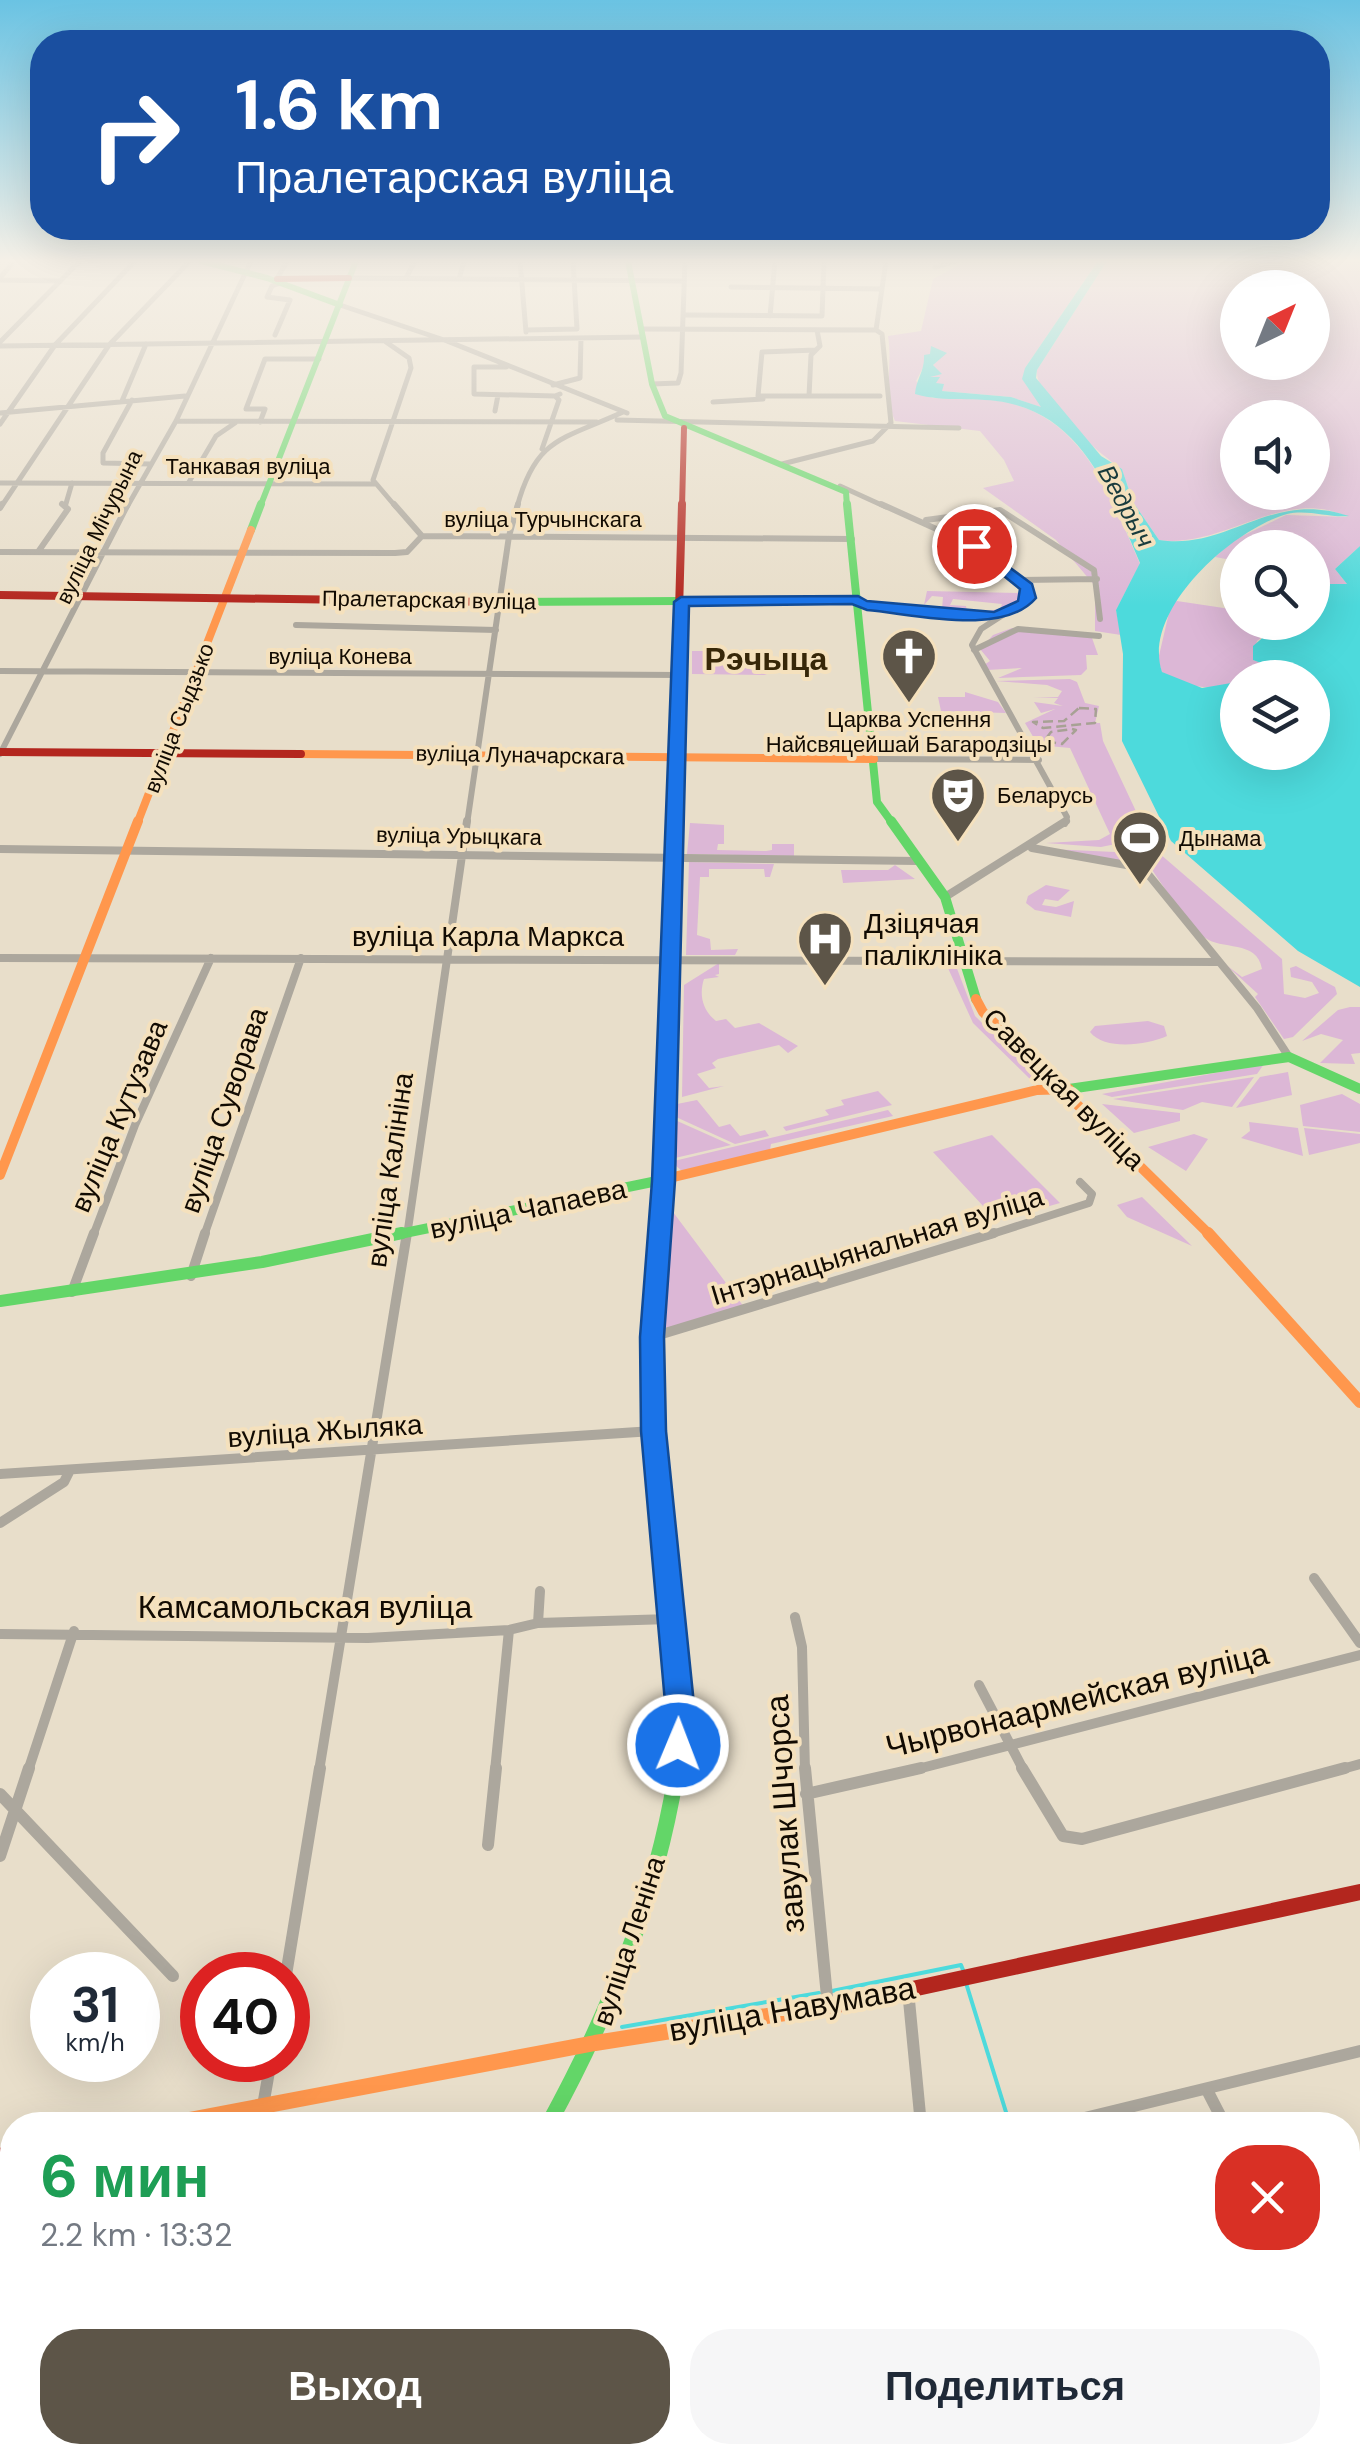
<!DOCTYPE html>
<html lang="ru">
<head>
<meta charset="utf-8">
<style>
  :root { --surface:#fff; --page:#f6f6f7; --text:#1f2937; --muted:#747a83; --accent:#5d5548 }
  body { margin:0; font-family:"DM Sans",sans-serif; background:var(--page); color:var(--text); height:100vh; display:flex; flex-direction:column; font-size:38px; white-space:nowrap }
  * { box-sizing:border-box; margin:0 }
  p { font-size:32px; color:var(--muted) }
  .icon { flex:none; width:55px; height:55px; fill:none; stroke:currentColor; stroke-width:2; stroke-linecap:round; stroke-linejoin:round }
  .map { position:relative; flex:1; overflow:hidden }
  .drawer { position:absolute; left:0px; top:2112px; width:1360px; height:352px; display:flex; flex-direction:column; background:var(--surface); border-radius:40px 40px 0 0; box-shadow:0 10px 40px #0002 }
  .drawer>* { flex:none }
  .banner { position:absolute; left:30px; top:30px; width:1300px; height:210px; border-radius:40px; box-shadow:0 10px 40px #0002; background:#1a4fa0; color:#fff; overflow:hidden }
  .needle { width:65px; rotate:43deg }
  .tools { position:absolute; left:1220px; top:270px; display:grid; gap:20px }
  .tools a { display:grid; place-items:center; width:110px; height:110px; border-radius:50%; background:var(--surface); box-shadow:0 10px 40px #0002; font-size:50px }
  .speed { position:absolute; left:30px; top:1952px; display:flex; gap:20px; font-size:50px; font-weight:700; text-align:center }
  .speed>* { display:grid; place-content:center; width:130px; height:130px; border-radius:50%; background:var(--surface); box-shadow:0 10px 40px #0002; line-height:1 }
  .speed small { font-size:25px; font-weight:400 }
  .speed .limit { border:15px solid #d22; background:#fff; color:#111 }
  .pin { position:absolute; display:grid; place-items:center; width:85px; height:85px; color:#fff; margin:-42px; border:5px solid #fff; border-radius:50%; box-shadow:0 2px 10px #0007 }
  .me { position:absolute; width:110px; margin:-55px; rotate:1deg; stroke-linejoin:round; filter:drop-shadow(0 0 8px #0008) }
  .turn { display:flex; align-items:center; gap:35px; height:210px; padding:0 40px; font-size:45px }
  .turn .icon { width:130px; height:130px; stroke-width:2.5 }
  .turn b { display:block; font-size:70px; line-height:85px }
  .round { display:grid; place-items:center; flex:none; width:105px; height:105px; border-radius:40px; background:var(--page) }
  .overview { display:flex; align-items:center; justify-content:space-between; height:170px; padding:0 40px }
  h1 { font-size:60px; font-weight:800; line-height:75px; color:#1e9e55 }
  .primary-button { display:flex; gap:20px; margin-top:auto; padding:20px 40px }
  .primary-button a { flex:1; height:115px; border-radius:40px; background:var(--accent); color:#fff; font-size:40px; font-weight:800; line-height:115px; text-align:center }
  .primary-button a+a { background:var(--page); color:var(--text) }
  .map>svg:first-child { display:block }
  .green { fill:#dcb7d6; fill-rule:evenodd }
  .water { fill:#4ddadc }
  .lines { fill:none; stroke-linecap:round; stroke-linejoin:round }
  .stream { stroke:#4ddadc; stroke-width:4 }
  .street-far4 { stroke:#aca79d; stroke-width:5 }
  .street-far3 { stroke:#aca79d; stroke-width:6 }
  .street-far2 { stroke:#aca79d; stroke-width:8 }
  .street-far1 { stroke:#aca79d; stroke-width:10 }
  .street { stroke:#aca79d; stroke-width:12 }
  .fast-far4 { stroke:#63d668; stroke-width:6 }
  .fast-far3 { stroke:#63d668; stroke-width:8 }
  .fast-far2 { stroke:#63d668; stroke-width:10 }
  .fast-far1 { stroke:#63d668; stroke-width:12 }
  .fast { stroke:#63d668; stroke-width:16 }
  .slow-far3 { stroke:#ff974d; stroke-width:8 }
  .slow-far2 { stroke:#ff974d; stroke-width:10 }
  .slow-far1 { stroke:#ff974d; stroke-width:12 }
  .slow { stroke:#ff974d; stroke-width:16 }
  .jam-far3 { stroke:#b3261e; stroke-width:6 }
  .jam-far2 { stroke:#b3261e; stroke-width:8 }
  .jam-far1 { stroke:#b3261e; stroke-width:10 }
  .jam { stroke:#b3261e; stroke-width:16 }
  .rail { stroke:#a7a194; stroke-width:2.5; stroke-dasharray:10 5; stroke-linecap:butt }
  .route { fill:#1a73e8; stroke:#114b97; stroke-width:2.5 }
  .labels { text-anchor:middle; dominant-baseline:central; stroke-width:8; stroke-linejoin:round; paint-order:stroke }
  .far-street-label { font-size:22px; fill:#120b02; stroke:#f5e1bd }
  .far-poi-label { font-size:22px; fill:#120b02; stroke:#f5e1bd; text-anchor:start }
  .far-water-label { font-size:25px; font-style:italic; fill:#183b3d; stroke:#f5e1bd }
  .poi-label { font-size:28px; fill:#120b02; stroke:#f5e1bd; text-anchor:start }
  .street-label { font-size:28px; fill:#120b02; stroke:#f5e1bd }
  .far-district-label { font-size:32px; font-weight:bold; fill:#372708; stroke:#f5e1bd }
  .near-street-label { font-size:32px; fill:#120b02; stroke:#f5e1bd }
</style>
</head>
<body>
<div class="map">
<svg width="1360" height="2464" viewBox="0 0 1360 2464">
  <rect width="100%" height="100%" fill="#e8deca"/>
  <!-- green -->
  <path class="green" d="M966 261H1098L1025 368 1043 408 1011 397 942 391 928 377 937 358 930 354 916 381 932 398C957 399 985 397 1010 403 1086 422 1111 498 1140 564L1116 610 1121 635 1095 631V586L1056 540 983 488 1014 481 1004 460 980 431 895 421C883 393 893 365 888 336L921 331 933 279Z
    M1107 261H1360V546L1335 569 1347 584H1323L1313 595 1312 548H1238L1237 561 1215 557 1234 540 1286 515 1348 517C1282 486 1225 549 1159 540L1133 502 1122 469C1099 453 1035 400 1037 370ZM1238 288H1312V362H1238ZM1238 418H1312V492H1238Z
    M927 591 1023 593 1025 600 1000 614 980 612 1000 609 1002 604 953 599 950 605 966 606 967 611 942 609 943 597 932 596 924 605Z
    M1177 601 1237 610 1238 622 1280 623 1257 641 1253 660 1280 670 1247 668 1237 682C1210 692 1186 687 1162 672L1158 660 1171 604Z
    M1012 628 1092 638 1098 655H1086L1087 669 1081 675 998 678 1022 668 987 670 984 665 990 661 980 649 993 635Z
    M706 651V654L767 675 692 674V651Z
    M1070 679 1077 682 1085 703 1099 706 1095 723H1100L1103 741 1142 824 1135 825 1143 827 1145 838 1101 847 1046 843 1099 840 1110 834 1070 748 1038 745 1025 723 1055 709 1041 713 1034 702 1063 706 1054 703 1058 698H1033L1058 697 1062 691 1047 685 996 681Z
    M965 692 998 702 1006 713 941 711 938 697H965Z
    M690 823 724 825V844H718L717 850 766 851 772 850V844H794V856L687 854Z
    M1048 849 1160 854 1282 959 1284 994 1305 998 1319 993 1312 982 1291 977 1290 968 1296 966 1335 987 1337 994 1293 1037 1284 1039 1255 997 1258 994 1225 964 1242 977 1262 969C1257 939 1221 951 1204 937 1183 920 1166 889 1150 867Z
    M689 862 774 864 770 877H765L764 869H709V877H700L697 935 710 939 711 950 738 949 735 955H686Z
    M895 865 915 879 843 883 841 870H888Z
    M1046 885 1070 890 1058 901 1045 899 1042 905 1056 907 1074 901 1071 917 1035 910 1026 903 1028 896Z
    M719 963V974L715 975 719 977 704 979C699 994 702 1010 716 1021L726 1019 735 1028 759 1023 798 1046 788 1053 779 1045 718 1059 712 1063 716 1068 697 1074 709 1088 724 1086 682 1097 684 985Z
    M947 966H956L975 1016 1040 1080 1033 1082 973 1023Z
    M1350 1007H1360V1053L1351 1054 1355 1064 1320 1063 1343 1040 1321 1034 1302 1041 1338 1010Z
    M1148 1021 1164 1026 1167 1036C1147 1045 1105 1051 1090 1032L1095 1026Z
    M1264 1064 1257 1074 1112 1097 1102 1094Z
    M1288 1072 1292 1095 1236 1108 1260 1077Z
    M1254 1077 1232 1107 1202 1102 1183 1110 1113 1099Z
    M878 1091 892 1105 786 1131 783 1127 829 1115 825 1110 844 1105 841 1100Z
    M1342 1094 1360 1104V1132L1303 1126 1300 1105Z
    M697 1100 719 1127 730 1124 740 1136 765 1130 769 1136 735 1144 676 1117 677 1104Z
    M1102 1104 1180 1113V1121L1134 1133Z
    M888 1110 893 1116 771 1144 770 1150 682 1171 675 1165 674 1161Z
    M675 1120 731 1145 675 1158Z
    M1249 1122 1298 1128 1303 1156 1241 1138 1250 1131Z
    M1304 1128 1360 1134V1143L1309 1155Z
    M1194 1134 1208 1139 1186 1171 1148 1147Z
    M992 1135 1060 1203 997 1221 933 1152Z
    M1142 1197 1192 1246 1127 1217 1117 1205Z
    M670 1208 747 1311 662 1334Z"/>
  <!-- water -->
  <path class="water" d="M1098 261H1107L1037 370 1036 378 1101 456 1122 469 1133 502 1159 540C1229 551 1270 489 1349 516 1329 518 1308 509 1287 514 1233 529 1141 610 1162 672L1202 688 1237 682 1238 752H1312V678L1243 677 1251 666 1280 670 1253 660V646L1280 623 1312 622 1313 595 1320 584H1347L1335 569 1360 546V987L1298 951 1171 841 1122 741 1123 654 1116 610 1140 563C1112 498 1085 419 1008 403 977 396 945 403 915 394 916 379 925 371 924 355L930 354 931 346 947 353 933 365 942 374 930 377H940L936 383 944 384 942 391 1011 397 1041 407 1022 379 1025 368Z"/>
  <g class="lines">
    <!-- stream -->
    <path class="stream" d="M966 1983 1010 2125
      M832 1991 961 1965 963 1970
      M622 2027 819 1993
      M1057 2452 1058 2464"/>
    <!-- street-far4 -->
    <path class="street-far4" d="M520 261 526 332
      M935 267 957 261
      M0 278 14 261
      M349 278 684 281
      M406 278 415 261
      M277 279 287 261
      M459 279 464 261
      M0 280 59 281
      M731 287 881 289
      M340 305 447 341 627 413
      M686 315 822 316 824 261
      M770 316 775 261
      M641 329 876 330
      M526 330 577 329 573 261
      M275 335 290 300 267 297 272 286 280 283
      M0 342 80 261
      M386 342 409 358 411 368 373 480 396 507
      M0 346 643 337
      M816 350 762 352 758 396H880
      M506 367H474V394L555 396
      M652 384 678 383 681 373 685 261
      M553 385 580 378 581 338
      M809 396 811 355 820 346 817 330
      M132 400 103 453V463L150 464
      M122 401 146 344
      M713 402 763 399
      M495 411 498 395
      M0 413 185 396
      M617 420 959 428
      M176 421 597 422
      M260 422 265 409H246L265 359H319
      M0 424 55 345 135 261
      M542 449 559 400 555 396 560 394
      M782 464 873 441 891 423 882 334 876 330 886 261
      M189 482 216 436 235 423
      M0 483 376 484
      M840 486 886 507
      M1 507 109 345 190 261
      M65 507 72 483
      M127 507 176 421 251 261
      M517 507C536 437 562 440 623 412"/>
    <!-- street-far3 -->
    <path class="street-far3" d="M394 504 422 536
      M881 504 974 546 1027 587 1029 598 981 629 972 645 1067 817 1065 824
      M0 508 2 504
      M926 520 1000 510 1094 570 1100 619
      M0 552 395 553 407 552 422 536 852 539
      M38 552 68 509 62 504
      M1020 580 1097 579
      M859 605 996 617
      M296 625 496 630
      M974 650 1018 629 1099 636
      M0 671 680 675
      M0 754 128 504
      M874 759 1039 760
      M467 824 509 536 518 504"/>
    <!-- street-far2 -->
    <path class="street-far2" d="M1032 848 1143 868 1257 1008 1289 1057
      M0 849 918 861
      M945 897 1066 821
      M0 958 1217 962
      M93 1236 135 1125 211 958
      M204 1236 301 958
      M407 1236 467 821
      M986 1236 1089 1203 1092 1194 1080 1182"/>
    <!-- street-far1 -->
    <path class="street-far1" d="M191 1276 205 1233
      M72 1292 94 1233
      M652 1337 994 1233
      M0 1474 653 1431
      M0 1523 64 1482 69 1472
      M1314 1578 1360 1643
      M795 1617 802 1647 805 1771
      M538 1623 540 1591
      M0 1634 368 1638 509 1630 538 1623 670 1619
      M979 1685 1024 1771
      M28 1771 74 1631
      M319 1771 407 1233
      M495 1771 509 1630
      M910 1771 1360 1655
      M1335 1771 1360 1764"/>
    <!-- street -->
    <path class="street" d="M805 1768 828 2007
      M1022 1768 1063 1836 1082 1839 1345 1768
      M0 1794 173 1976
      M806 1794 921 1768
      M488 1845 496 1768
      M0 1856 29 1768
      M286 1975 320 1768
      M908 1990 921 2125
      M1207 2090 1225 2125
      M263 2106 271 2060
      M1056 2125 1360 2051
      M1348 2216 1360 2213
      M1348 2371 1359 2396
      M927 2452V2464"/>
    <!-- fast-far4 -->
    <path class="fast-far4" d="M201 261 267 278 340 305
      M628 261 652 384 665 416 846 492 847 507
      M260 507 356 261"/>
    <!-- fast-far3 -->
    <path class="fast-far3" d="M847 504 877 802 893 824
      M251 530 261 504
      M493 602 858 600"/>
    <!-- fast-far2 -->
    <path class="fast-far2" d="M891 821 945 897 976 999
      M1069 1089 1289 1057 1360 1089
      M390 1236 657 1181"/>
    <!-- fast-far1 -->
    <path class="fast-far1" d="M0 1301 262 1262 402 1233
      M653 1426 679 1679 676 1771"/>
    <!-- fast -->
    <path class="fast" d="M548 2125C610 2012 657 1896 677 1768
      M306 2464 315 2452"/>
    <!-- slow-far3 -->
    <path class="slow-far3" d="M301 754 874 759
      M137 824 251 530"/>
    <!-- slow-far2 -->
    <path class="slow-far2" d="M976 999 983 1012 1211 1236
      M0 1175 138 821
      M657 1181 1037 1090 1069 1089
      M657 1236 669 968"/>
    <!-- slow-far1 -->
    <path class="slow-far1" d="M1208 1233 1360 1402
      M653 1426 657 1233"/>
    <!-- slow -->
    <path class="slow" d="M163 2125 595 2043 843 2004"/>
    <!-- jam-far3 -->
    <path class="jam-far3" d="M277 279 349 278
      M682 507 684 428"/>
    <!-- jam-far2 -->
    <path class="jam-far2" d="M0 595 493 602
      M0 752 301 754
      M673 824 682 504"/>
    <!-- jam-far1 -->
    <path class="jam-far1" d="M669 968 673 821"/>
    <!-- jam -->
    <path class="jam" d="M843 2004 1360 1892
      M0 2156 12 2153"/>
    <!-- rail -->
    <path class="rail" d="M1079 708 1096 709 1095 723 1043 728 1033 722 1064 721Z
      M1072 729 1076 730 1062 744 1044 741 1051 732Z"/>
  </g>
  <!-- sky -->
  <linearGradient id="sky" x2="0" y2="1"><stop stop-color="#6ac3e3"/><stop offset="0.43" stop-color="#f5f0e7"/><stop offset="1" stop-color="#f5f0e7" stop-opacity="0"/></linearGradient>
  <rect width="1360" height="606" fill="url(#sky)"/>
  <!-- route -->
  <path class="route" d="M974 541 1032 584 1036 598C1003 637 914 614 867 610L852 604 689 606 675 1181 664 1337 666 1431 695 1714 688 1753H668L663 1745 666 1714 641 1431 640 1337 652 1181 674 602 681 597 858 596 867 601 994 612 1018 601 1020 589 969 548Z"/>
  <!-- icons -->
  <defs>
    <g id="church-pin" transform="scale(2.875)"><path d="M0 17L-7.5 6A9.5 9.5 0 1 1 7.5 6Z" fill="#5d5548" stroke="#f5e1bd"/><path d="M-1.2-6h2.4v3.5h3.3v2.4h-3.3V6h-2.4V-.1h-3.3v-2.4h3.3Z" fill="#fff"/></g>
    <g id="theatre-pin" transform="scale(2.875)"><path d="M0 17L-7.5 6A9.5 9.5 0 1 1 7.5 6Z" fill="#5d5548" stroke="#f5e1bd"/><path d="M-5-5.5Q0-4 5-5.5V0Q5 5 0 6Q-5 5-5 0ZM-3.3-2.5H-1v1.5H-3.3ZM1-2.5H3.3v1.5H1ZM-2.8 1Q0 5.5 2.8 1Z" fill="#fff"/></g>
    <g id="stadium-pin" transform="scale(2.875)"><path d="M0 17L-7.5 6A9.5 9.5 0 1 1 7.5 6Z" fill="#5d5548" stroke="#f5e1bd"/><path d="M0-5a6.5 5 0 1 0 0 10a6.5 5 0 1 0 0-10ZM-3.5-1.8h7v3.6h-7Z" fill="#fff"/></g>
    <g id="hospital-pin" transform="scale(2.875)"><path d="M0 17L-7.5 6A9.5 9.5 0 1 1 7.5 6Z" fill="#5d5548" stroke="#f5e1bd"/><path d="M-5-5h3v3.5h4V-5h3V5h-3V1.5h-4V5h-3Z" fill="#fff"/></g>
  </defs>
  <g fill-rule="evenodd">
    <use href="#church-pin" x="909" y="656"/>
    <use href="#theatre-pin" x="958" y="795"/>
    <use href="#stadium-pin" x="1140" y="838"/>
    <use href="#hospital-pin" x="825" y="939"/>
  </g>
  <g class="labels">
    <!-- far-street labels -->
    <g class="far-street-label">
      <text x="248" y="466">Танкавая вуліца</text>
      <text x="543" y="519">вуліца Турчынскага</text>
      <text transform="translate(99 527) rotate(-64)">вуліца Мічурына</text>
      <text transform="translate(429 600) rotate(1)">Пралетарская вуліца</text>
      <text x="340" y="656">вуліца Конева</text>
      <text transform="translate(179 718) rotate(-69)">вуліца Сыдзько</text>
      <text transform="translate(520 755) rotate(1)">вуліца Луначарскага</text>
      <text transform="translate(459 836) rotate(1)">вуліца Урыцкага</text>
    </g>
    <!-- far-poi labels -->
    <g class="far-poi-label">
      <text x="909" y="719" text-anchor="middle">Царква Успення<tspan x="909" dy="25">Найсвяцейшай Багародзіцы</tspan></text>
      <text x="997" y="795">Беларусь</text>
      <text x="1179" y="838">Дынама</text>
    </g>
    <!-- far-water labels -->
    <g class="far-water-label">
      <text transform="translate(1126 506) rotate(61)">Ведрыч</text>
    </g>
    <!-- poi labels -->
    <g class="poi-label">
      <text x="864" y="923">Дзіцячая<tspan x="864" dy="32">паліклініка</tspan></text>
    </g>
    <!-- street labels -->
    <g class="street-label">
      <text x="488" y="936">вуліца Карла Маркса</text>
      <text transform="translate(1064 1089) rotate(45)">Савецкая вуліца</text>
      <text transform="translate(224 1110) rotate(-71)">вуліца Суворава</text>
      <text transform="translate(119 1116) rotate(-67)">вуліца Кутузава</text>
      <text transform="translate(390 1170) rotate(-82)">вуліца Калініна</text>
      <text transform="translate(528 1209) rotate(-12)">вуліца Чапаева</text>
      <text transform="translate(877 1246) rotate(-17)">Інтэрнацыянальная вуліца</text>
      <text transform="translate(325 1431) rotate(-4)">вуліца Жыляка</text>
      <text transform="translate(629 1941) rotate(-72)">вуліца Леніна</text>
    </g>
    <!-- far-district labels -->
    <g class="far-district-label">
      <text x="766" y="659">Рэчыца</text>
    </g>
    <!-- near-street labels -->
    <g class="near-street-label">
      <text x="305" y="1607">Камсамольская вуліца</text>
      <text transform="translate(1077 1700) rotate(-14)">Чырвонаармейская вуліца</text>
      <text transform="translate(785 1814) rotate(-94)">завулак Шчорса</text>
      <text transform="translate(792 2009) rotate(-10)">вуліца Навумава</text>
    </g>
  </g>
</svg>
<div class="tools">
<a><svg class="needle" viewBox="-14 -14 28 28"><path d="M0-13l5 13h-10z" fill="#e53935"/><path d="M0 13l5-13h-10z" fill="#747a83"/></svg></a>
<a><svg class="icon" aria-label="sound" viewBox="0 0 24 24"><path d="M4 9h4l5-4v14l-5-4H4zM17 9q2 3 0 6"/></svg></a>
<a><svg class="icon" aria-label="search" viewBox="0 0 24 24"><circle cx="10" cy="10" r="6"/><path d="M15 15l6 6"/></svg></a>
<a><svg class="icon" aria-label="layers" viewBox="0 0 24 24"><path d="M12 4l9 5-9 5-9-5zM3 14l9 5 9-5"/></svg></a>
</div>
<div class="speed"><div>31<small>km/h</small></div><div class="limit">40</div></div>
<div class="pin" style="left:974px;top:546px;background:#d93025"><svg class="icon" aria-label="arrive" viewBox="0 0 24 24"><path d="M6 21V4h12l-3 4 3 4H6"/></svg></div>
<svg class="me" style="left:678px;top:1745px" viewBox="-20 -20 40 40"><circle r="17" fill="#1a73e8" stroke="#fff" stroke-width="3"/><path d="M0-11L8 9 0 5-8 9z" fill="#fff"/></svg>
<div class="banner">
<div class="turn"><svg class="icon" aria-label="right" viewBox="0 0 24 24"><path d="M7 20v-9h11M14 6l5 5-5 5"/></svg><div><b>1.6 km</b>Пралетарская вуліца</div></div>
</div>
<section class="drawer">
<div class="overview"><div><h1>6 мин</h1><p>2.2 km · 13:32</p></div><a class="round" style="background:#d93025;color:#fff"><svg class="icon" aria-label="close" viewBox="0 0 24 24"><path d="M6 6l12 12M18 6L6 18"/></svg></a></div>
<div class="primary-button"><a>Выход</a><a>Поделиться</a></div>
</section>
</div>
</body>
</html>
